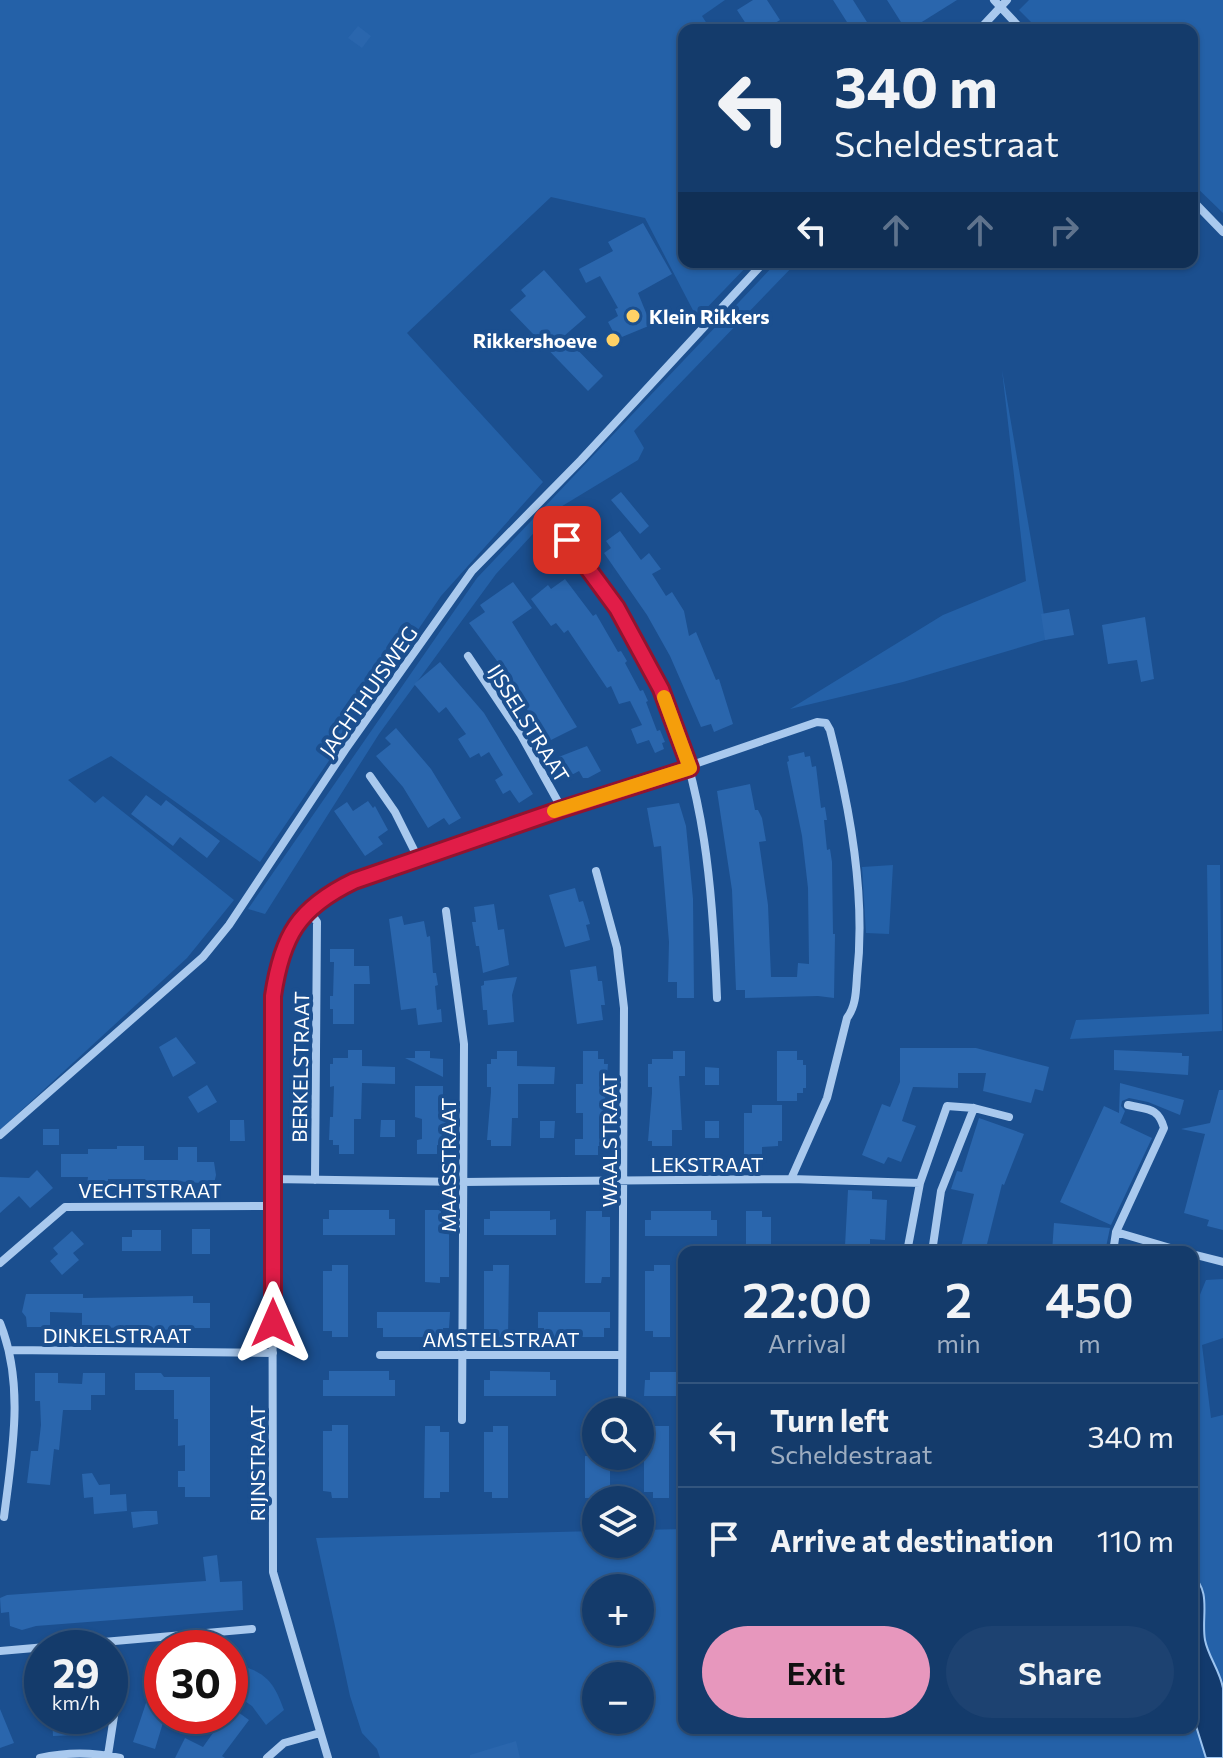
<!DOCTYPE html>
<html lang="en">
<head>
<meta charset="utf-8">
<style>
  :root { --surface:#143b6b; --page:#1d4271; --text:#f1f3f6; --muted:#9dadc1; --line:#33557e; --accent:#e797bd }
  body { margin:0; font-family:Commissioner,sans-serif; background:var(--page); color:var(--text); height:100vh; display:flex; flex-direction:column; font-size:30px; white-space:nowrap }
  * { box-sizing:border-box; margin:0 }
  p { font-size:26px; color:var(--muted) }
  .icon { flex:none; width:44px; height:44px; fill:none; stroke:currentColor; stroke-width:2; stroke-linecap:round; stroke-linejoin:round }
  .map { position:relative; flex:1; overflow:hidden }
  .drawer { position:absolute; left:678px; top:1246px; width:520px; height:488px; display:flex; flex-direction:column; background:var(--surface); border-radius:16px; box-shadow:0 2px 6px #0004,0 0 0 2px var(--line) }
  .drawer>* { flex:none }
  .guide { position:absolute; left:678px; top:24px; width:520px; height:244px; border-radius:16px; box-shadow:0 2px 6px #0004,0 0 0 2px var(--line); background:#143b6b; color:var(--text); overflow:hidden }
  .controls { position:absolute; left:582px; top:1398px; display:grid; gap:16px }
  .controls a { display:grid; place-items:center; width:72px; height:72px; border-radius:50%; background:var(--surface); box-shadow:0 2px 6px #0004,0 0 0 2px var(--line); font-size:40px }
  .speed { position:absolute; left:24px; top:1630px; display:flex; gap:16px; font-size:40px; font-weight:700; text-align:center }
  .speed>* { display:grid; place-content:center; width:104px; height:104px; border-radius:50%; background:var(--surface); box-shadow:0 2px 6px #0004,0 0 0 2px var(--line); line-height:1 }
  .speed small { font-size:20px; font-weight:400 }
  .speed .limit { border:12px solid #d22; background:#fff; color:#111 }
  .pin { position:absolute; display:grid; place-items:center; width:68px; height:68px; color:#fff; margin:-34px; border-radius:16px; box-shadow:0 4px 12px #0006 }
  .me { position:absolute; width:88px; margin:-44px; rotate:0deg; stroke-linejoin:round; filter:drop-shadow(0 0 6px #0008) }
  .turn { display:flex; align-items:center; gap:28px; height:168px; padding:0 24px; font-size:36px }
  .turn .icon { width:104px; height:104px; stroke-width:2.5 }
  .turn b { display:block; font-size:56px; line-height:68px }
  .lanes { display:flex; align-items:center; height:76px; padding:0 24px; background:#0003; justify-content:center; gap:40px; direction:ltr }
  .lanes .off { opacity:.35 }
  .eta { display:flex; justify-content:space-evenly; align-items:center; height:136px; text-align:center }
  .eta b { font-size:48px; font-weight:600; line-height:56px }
  .action { display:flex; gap:16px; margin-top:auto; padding:16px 24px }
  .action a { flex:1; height:92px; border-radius:48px; background:var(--accent); color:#111; font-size:32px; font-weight:600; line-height:92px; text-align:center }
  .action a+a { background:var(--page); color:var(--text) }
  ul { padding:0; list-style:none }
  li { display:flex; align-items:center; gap:24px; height:104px; padding:0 24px; border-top:2px solid var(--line) }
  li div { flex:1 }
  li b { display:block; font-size:30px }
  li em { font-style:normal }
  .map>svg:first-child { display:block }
  .green { fill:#2461a8; fill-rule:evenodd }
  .water { fill:#123a6d; stroke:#9cc4f0; stroke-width:2 }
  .building { fill:#2a66ad }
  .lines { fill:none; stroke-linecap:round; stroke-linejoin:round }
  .street { stroke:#a9c9ee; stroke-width:8 }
  .route-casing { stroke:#92132f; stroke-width:20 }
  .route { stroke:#e11d48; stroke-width:14 }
  .slow { stroke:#f59e0b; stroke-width:14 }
  .poi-dot { fill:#ffd166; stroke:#1b4f8f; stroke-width:3 }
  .labels { text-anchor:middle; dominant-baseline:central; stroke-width:8; stroke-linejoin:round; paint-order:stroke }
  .poi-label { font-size:20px; font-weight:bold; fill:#fff; stroke:#1b4f8f; text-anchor:start }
  .street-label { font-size:20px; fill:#fff; stroke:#1b4f8f }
</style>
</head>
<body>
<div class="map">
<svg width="1223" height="1758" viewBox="0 0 1223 1758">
  <rect width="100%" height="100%" fill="#1b4f8f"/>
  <!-- green -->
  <path class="green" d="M0 0H725L702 16 711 30H684V262H751L697 318 645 218 551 197 407 333 543 482 441 596 260 862 111 756 68 780 95 803 103 796 234 900 187 958 0 1130Z
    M1029 0H1223V213L1192 183V30H1039L1019 10Z
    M777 262H797L634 431 644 448 638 460 554 511 496 574 379 734 265 914 248 909 477 578Z
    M1002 370 1048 639 903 682 790 709 943 615 1026 581Z
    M893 865 889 934 866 933 862 867Z
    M1207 865H1220L1222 1031 1070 1039 1076 1020 1209 1014Z
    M1223 1279V1338L1202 1345 1211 1418 1223 1415V1687C1218 1673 1211 1659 1206 1646 1199 1621 1214 1593 1192 1575V1314L1206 1280Z
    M684 1529V1728H1192V1713L1206 1758H380L377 1749 362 1733 350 1696 316 1538 596 1531V1544H640V1530ZM596 1588H640V1632H596ZM596 1676H640V1720H596Z
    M230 1662C263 1672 272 1676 284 1710L266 1725 252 1706 230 1691Z"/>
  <!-- water -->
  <path class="water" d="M1192 1575C1212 1591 1201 1617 1205 1640 1208 1656 1220 1671 1223 1688 1223 1710 1223 1736 1223 1758H1206L1192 1713Z"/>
  <!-- building -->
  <path class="building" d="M753 0H767L780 20 764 30H750L737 10Z
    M833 0H853L872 30H852Z
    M887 0H957L909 30H906Z
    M358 26 371 36 362 48 348 38Z
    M643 223 672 274 638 293 651 325 617 339 608 322 618 316 615 309 618 308 600 276 586 283 579 269 613 251 608 242Z
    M544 270 586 317 564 336 603 376 588 391 510 310 526 296 521 290Z
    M621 492 649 526 640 534 611 500Z
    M620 531 641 560 649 553 661 569 652 574 666 596 672 592 684 611 689 636 696 632 716 680 719 679 733 724 714 732 711 724 701 727 670 656 647 615 604 553 611 548 606 541Z
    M565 579 593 616 596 614 618 652 621 651 627 661 625 663 640 691 643 690 648 701 646 702 657 731 660 730 665 742 662 743 664 749 655 753 649 740 637 744 631 729 642 725 630 701 619 704 611 686 607 688 568 630 564 633 556 623 551 626 531 599 548 585 551 589Z
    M513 582 532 608 512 622 577 727 547 742 500 665 469 623 485 612 480 605Z
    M1069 609 1074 635 1045 640 1041 614Z
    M1145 617 1154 679 1141 682 1137 660 1108 664 1102 625Z
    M440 662 484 713 533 794 519 803 510 790 503 794 495 780 503 775 489 752 481 757 479 753 470 758 458 739 466 734 446 707 439 713 414 684Z
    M396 728 431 769 461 818 449 825 444 818 428 828 403 787 376 756 391 744 385 738Z
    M587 746 601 771 588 778H583L579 771 566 778 556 758Z
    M804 752 805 757 810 756 812 767 816 766 821 808 825 807 827 820H824L827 850 830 849 832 862 833 934H835L834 998 818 996 745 998V990H736L732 890 717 791 750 784 755 810H758L762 818 766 841 759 842 768 905 771 977H797L798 963 809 964 808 888 802 836 787 762 789 761 788 756Z
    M146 795 161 806 166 800 220 841 207 858 180 837 173 846 131 814Z
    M368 801 373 808 375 806 388 830 378 837 383 844 365 856 334 811 347 802 353 811Z
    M679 803 686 826 693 899 694 998H677V982H668L669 942 661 846 654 847 647 808Z
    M575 888 579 902 583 901 590 924 586 925 590 940 565 947 549 895Z
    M494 904 498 930 504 929 509 965 483 973 479 946H476L472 922H476L474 907Z
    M402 916 404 925 424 921 427 937 430 936 433 973H436L438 985 435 986 437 1010 441 1009 442 1022 418 1025 416 1008 401 1010 389 919Z
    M330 949H354V966H369L370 984H354V1024H333V1009H330V996H333L334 962H330Z
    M596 966 598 981H602L605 1005H601L603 1020 577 1024 570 970Z
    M517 977 512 995 514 1022 488 1025 487 1010H483L481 986 484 985V981Z
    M176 1037 196 1063 173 1077 159 1047Z
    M900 1048H976L1049 1067 1043 1091 1035 1089 1031 1103 983 1091 986 1073H958V1088L913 1087 902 1121 916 1126 901 1162 888 1157 884 1164 862 1155 882 1104 890 1107 900 1082Z
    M348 1050H362V1066L395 1067V1084L362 1083 361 1119H354V1154H339V1145H333V1140H329L330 1117H333L334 1086 330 1087V1064H333V1058H348Z
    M1114 1050 1182 1053V1056H1189L1188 1075 1114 1070Z
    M415 1051H430V1058L443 1059V1077L405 1058H415Z
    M497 1051H517V1066L555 1067 554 1084H518V1118H512L511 1146H491V1140H487L491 1092V1087H487V1064H491V1059H497Z
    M583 1051H598V1059H604V1064H608L604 1113V1118H607V1141H604V1146H598V1155H575V1139H583V1113H576V1084H583Z
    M673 1051H685V1076H679L682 1130H672V1146H652V1141H648L652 1093V1087H648V1064H652V1059H673Z
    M777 1051H797V1060H803V1065H806V1088H803V1093H797V1101H777Z
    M705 1067 719 1068V1085H705Z
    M1120 1083 1184 1100 1180 1115 1148 1102 1129 1098 1122 1101 1121 1106 1125 1111 1120 1123 1152 1138 1111 1225 1060 1202 1104 1106 1119 1113Z
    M207 1085 217 1102 198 1113 188 1097Z
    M415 1086H443V1117H447V1140H443V1146L437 1145V1154H417V1140L422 1139V1119L415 1117Z
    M1219 1090H1223V1230L1207 1226 1209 1220 1184 1213 1205 1134 1181 1129 1210 1123Z
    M752 1105H782V1141H778V1146L762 1147V1155H744V1113H752Z
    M979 1118 1024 1134 1004 1185 1002 1184 985 1252 961 1247 974 1194 951 1189 957 1171 962 1172Z
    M230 1120H244L245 1141H230Z
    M381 1120H395V1137H380Z
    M540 1121H555L554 1138H540Z
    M705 1121H719V1138H705Z
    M43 1129H59V1145H43Z
    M117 1146H144V1160H178V1147H197V1162H214L216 1175 214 1184 161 1180V1184L148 1183 145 1179H108V1184H87L88 1177H61V1154H88V1149H117Z
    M37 1170 53 1188 30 1208 19 1196 0 1213V1177L29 1178Z
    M848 1190 872 1191V1199L887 1200 885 1240 870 1239V1247L845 1246Z
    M329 1210H389V1219H395V1235H323V1219H329Z
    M425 1210H441V1216L449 1217V1277H440V1283L425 1282Z
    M490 1211H550V1220L556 1219V1235H484V1219H490Z
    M586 1211H602V1217H610V1277H602L601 1283H585Z
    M651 1211H711V1220H717V1236H645V1220H651Z
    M746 1211H762V1217H771V1252H746Z
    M1054 1223 1110 1228 1105 1252H1052Z
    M192 1229H210V1254H192Z
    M132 1230H161V1251H122V1237H132Z
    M72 1231 84 1244 73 1253 79 1260 62 1275 50 1261 58 1254 53 1248Z
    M332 1265H348V1337H332V1331H323V1271H332Z
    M493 1265H509L508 1337H493V1331H484V1271H493Z
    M654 1265H670V1337H653V1331H645V1271H654Z
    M26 1294H83V1298L193 1296V1303H210V1328H175V1330L93 1327V1325H82V1313L50 1312V1327H27L26 1317 22 1312Z
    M377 1312H450L449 1328H443L444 1337H383V1328H377Z
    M538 1312H610V1328H604V1337H544V1328H538Z
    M329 1371H389V1380H395V1396H323V1380H329Z
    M490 1371 550 1372V1380H556V1396H484V1380H490Z
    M650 1372H684V1396H644L645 1380H650Z
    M35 1373H58V1383L82 1384 83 1373H105V1395H91V1410H63L59 1450 54 1449 50 1485 27 1483 31 1451H38L41 1425 40 1401H35Z
    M135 1373H161L164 1377H210V1497H185V1487H178V1471H185V1445L178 1446V1419H174V1390H135Z
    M332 1425H348V1498H332L331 1492 323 1491V1431H332Z
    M425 1426H440V1432H449V1492H440V1498H424Z
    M493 1426H508V1498H492V1492H484V1432H493Z
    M653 1426H669V1498H653V1492H644V1432H653Z
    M585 1456H610V1492H601V1498H585Z
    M92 1473 99 1485 110 1484V1495L126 1494 127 1511 94 1514 93 1497 84 1498 82 1474Z
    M145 1511H157L158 1524 133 1528 131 1512Z
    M217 1555 220 1582 242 1581 243 1610 36 1626 22 1630 10 1626 9 1612 1 1613 0 1598 7 1595 206 1581 203 1557Z
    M151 1688 162 1692V1716H165L155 1749 133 1742Z
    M231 1707 249 1720 222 1756 225 1758H175L185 1738 203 1747 225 1716H230Z
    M0 1709 14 1743 0 1748Z
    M52 1716H74L76 1735 53 1736Z
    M516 1741 520 1758H470V1755Z"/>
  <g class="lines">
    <!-- street -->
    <path class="street" d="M994 0 1022 30
      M979 30 1007 0
      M1192 200 1223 232
      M567 540C602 588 637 635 661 689 705 786 713 892 717 998
      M468 656 521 735 562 809
      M370 776 395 812 418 858
      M596 871 617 948 624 1008 622 1412
      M308 909 317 922 315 1180
      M446 911 464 1044 462 1420
      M0 1135 203 957 229 925 345 750 472 571 581 460 764 262
      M272 1179 463 1182 791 1179 827 1098 847 1018C856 1006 856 991 857 976 866 895 850 809 830 730L826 723 817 722 354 881C276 918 273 964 272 1043L273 1572 328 1758
      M791 1179 920 1183
      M1116 1232 1184 1252
      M907 1252 920 1183 947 1106 974 1108 1009 1117
      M932 1252 941 1191 974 1108
      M1113 1252 1116 1232 1164 1128C1158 1107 1148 1110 1128 1105
      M1192 1254 1223 1262
      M0 1263 65 1207 272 1206
      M0 1323C25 1385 12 1453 4 1517
      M10 1350 273 1353
      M380 1355H622
      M0 1651 252 1629
      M108 1755 121 1671
      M40 1758C66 1752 93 1752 120 1758
      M267 1758 284 1743 320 1733"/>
  </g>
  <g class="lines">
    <!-- route casing -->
    <g class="route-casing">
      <path id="route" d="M273 1323V996C282 936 298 908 354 881L562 809 690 768 661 689 617 608 567 540"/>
    </g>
    <!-- route -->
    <use href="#route" class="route"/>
    <!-- slow -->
    <path class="slow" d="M554 811 690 768 664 697"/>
  </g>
  <!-- markers -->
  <g class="poi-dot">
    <circle cx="633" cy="316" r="8"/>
    <circle cx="613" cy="340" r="8"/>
  </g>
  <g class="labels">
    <!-- poi labels -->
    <g class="poi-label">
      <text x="649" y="316">Klein Rikkers</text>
      <text x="597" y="340" text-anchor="end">Rikkershoeve</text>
    </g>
    <!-- street labels -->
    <g class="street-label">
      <text transform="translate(368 691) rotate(-55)">JACHTHUISWEG</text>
      <text transform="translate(529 723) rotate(58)">IJSSELSTRAAT</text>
      <text transform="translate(300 1067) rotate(-89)">BERKELSTRAAT</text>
      <text transform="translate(609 1140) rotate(-90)">WAALSTRAAT</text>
      <text x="707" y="1164">LEKSTRAAT</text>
      <text transform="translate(448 1165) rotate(-90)">MAASSTRAAT</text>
      <text x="150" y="1190">VECHTSTRAAT</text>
      <text x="117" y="1335">DINKELSTRAAT</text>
      <text x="501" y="1339">AMSTELSTRAAT</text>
      <text transform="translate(257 1463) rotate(-90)">RIJNSTRAAT</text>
    </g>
  </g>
</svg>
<div class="controls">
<a><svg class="icon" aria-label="search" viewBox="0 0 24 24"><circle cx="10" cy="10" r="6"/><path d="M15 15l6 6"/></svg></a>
<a><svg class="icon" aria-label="layers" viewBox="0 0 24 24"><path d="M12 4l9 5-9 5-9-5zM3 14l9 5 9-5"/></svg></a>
<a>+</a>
<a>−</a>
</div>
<div class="speed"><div>29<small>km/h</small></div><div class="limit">30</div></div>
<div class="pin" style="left:567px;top:540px;background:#d93025"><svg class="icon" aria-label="arrive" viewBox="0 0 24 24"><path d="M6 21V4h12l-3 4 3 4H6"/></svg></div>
<svg class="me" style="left:273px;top:1323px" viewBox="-20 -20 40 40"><path d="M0-17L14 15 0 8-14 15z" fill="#e11d48" stroke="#fff" stroke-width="4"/></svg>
<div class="guide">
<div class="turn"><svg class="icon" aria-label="left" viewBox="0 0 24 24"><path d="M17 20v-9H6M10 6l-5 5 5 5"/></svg><div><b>340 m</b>Scheldestraat</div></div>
<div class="lanes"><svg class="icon" aria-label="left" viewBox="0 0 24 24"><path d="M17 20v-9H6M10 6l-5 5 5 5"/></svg><svg class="icon off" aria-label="ahead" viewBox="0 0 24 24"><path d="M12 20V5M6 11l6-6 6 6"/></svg><svg class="icon off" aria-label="ahead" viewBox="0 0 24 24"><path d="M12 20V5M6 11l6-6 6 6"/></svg><svg class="icon off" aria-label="right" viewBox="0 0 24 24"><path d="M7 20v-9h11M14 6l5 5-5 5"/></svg></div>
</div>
<section class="drawer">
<div class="eta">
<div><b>22:00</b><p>Arrival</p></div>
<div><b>2</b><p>min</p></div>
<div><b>450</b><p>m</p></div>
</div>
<ul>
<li><svg class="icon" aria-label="left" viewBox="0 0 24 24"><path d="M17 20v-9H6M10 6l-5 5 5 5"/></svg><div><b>Turn left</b><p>Scheldestraat</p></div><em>340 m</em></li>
<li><svg class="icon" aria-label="arrive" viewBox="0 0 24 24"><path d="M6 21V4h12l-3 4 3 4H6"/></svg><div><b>Arrive at destination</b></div><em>110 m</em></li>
</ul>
<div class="action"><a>Exit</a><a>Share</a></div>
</section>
</div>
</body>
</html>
